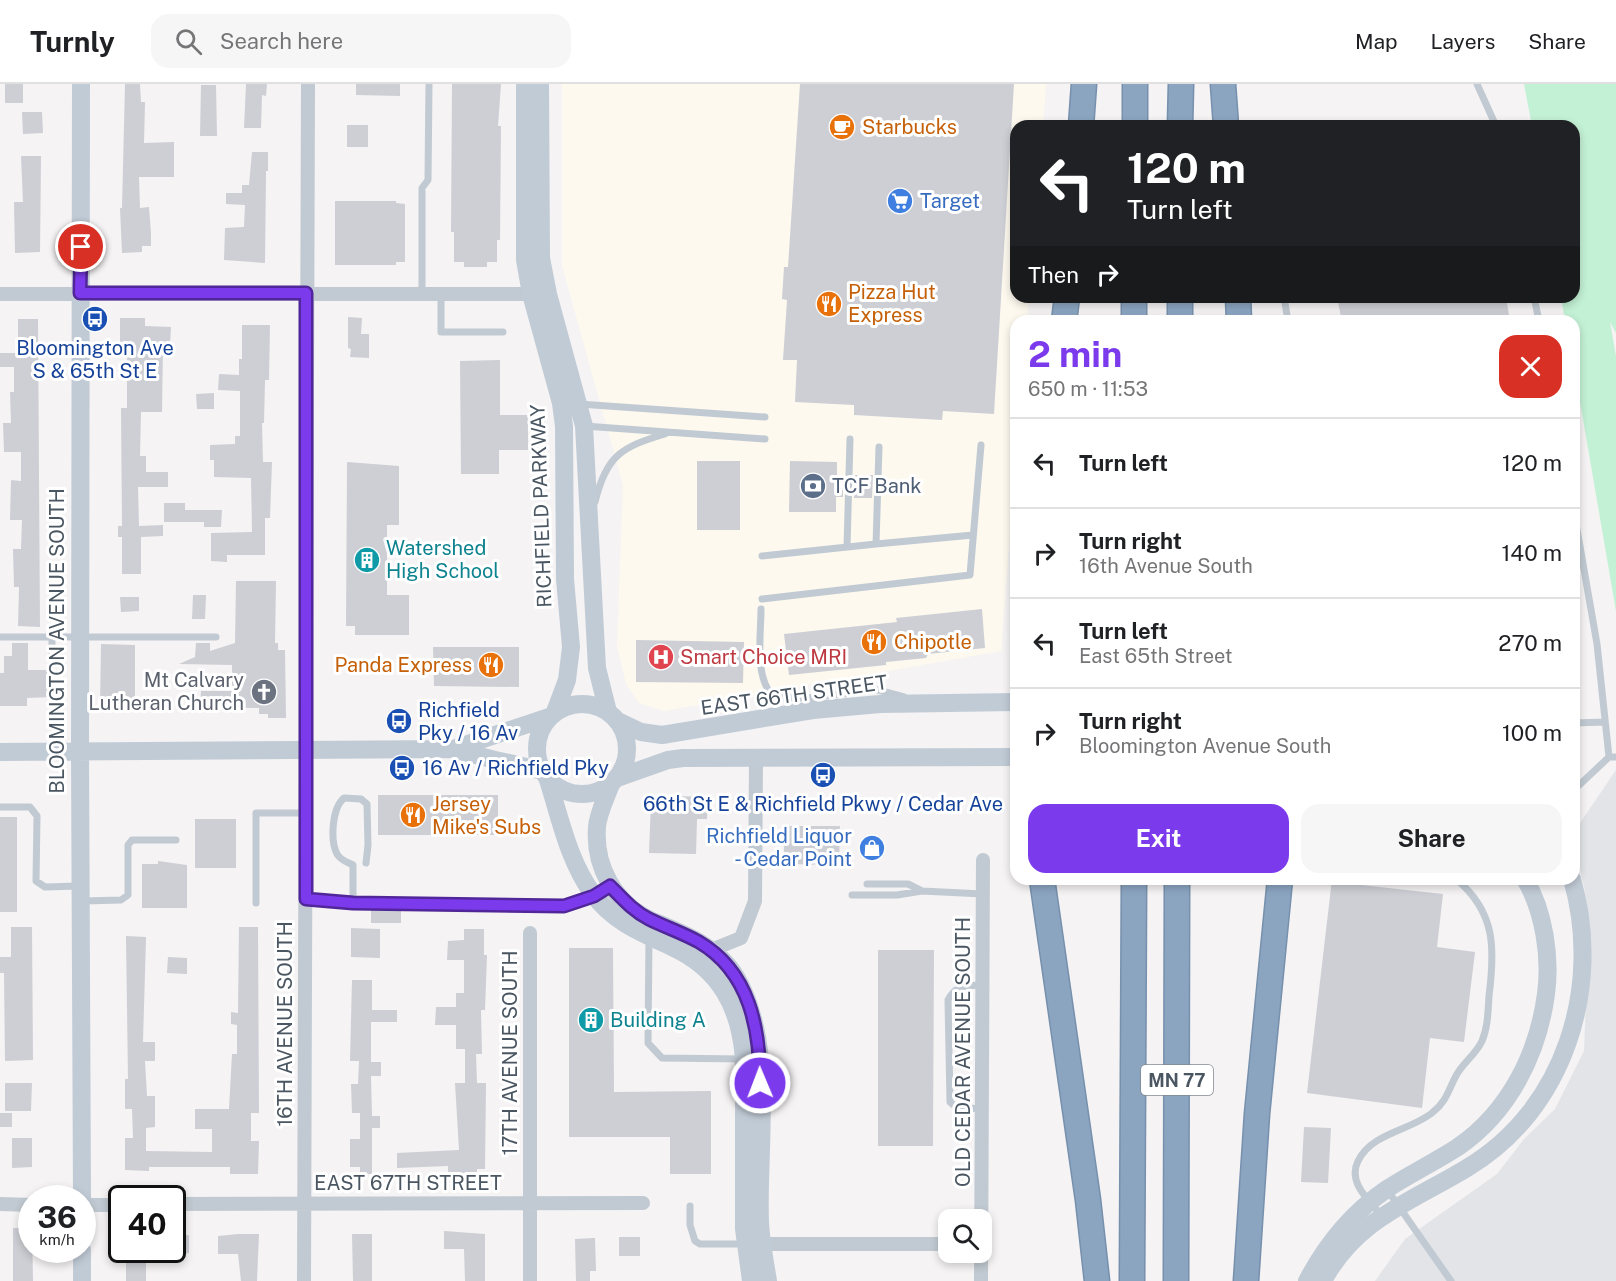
<!DOCTYPE html>
<html lang="en">
<head>
<meta charset="utf-8">
<style>
  :root { --surface:#fff; --page:#f6f6f6; --text:#202124; --muted:#757577; --line:#e0e0e0; --accent:#7c3aed }
  body { margin:0; font-family:"Public Sans",sans-serif; background:var(--page); color:var(--text); height:100vh; display:flex; flex-direction:column; font-size:22px; white-space:nowrap }
  * { box-sizing:border-box; margin:0 }
  p { font-size:20px; color:var(--muted) }
  .icon { flex:none; width:33px; height:33px; fill:none; stroke:currentColor; stroke-width:2; stroke-linecap:round; stroke-linejoin:round }
  .map { position:relative; flex:1; overflow:hidden }
  .panel { position:absolute; left:1010px; top:231px; width:570px; height:570px; display:flex; flex-direction:column; background:var(--surface); border-radius:18px; box-shadow:0 3px 9px #0003 }
  .panel>* { flex:none }
  .banner { position:absolute; left:1010px; top:36px; width:570px; height:183px; border-radius:18px; box-shadow:0 3px 9px #0003; background:#202124; color:#fff; overflow:hidden }
  .tools { position:absolute; left:938px; top:1125px; display:grid; gap:12px }
  .tools a { display:grid; place-items:center; width:54px; height:54px; border-radius:12px; background:var(--surface); box-shadow:0 3px 9px #0003; font-size:30px }
  .speed { position:absolute; left:18px; top:1101px; display:flex; gap:12px; font-size:30px; font-weight:700; text-align:center }
  .speed>* { display:grid; place-content:center; width:78px; height:78px; border-radius:50%; background:var(--surface); box-shadow:0 3px 9px #0003; line-height:1 }
  .speed small { font-size:15px; font-weight:400 }
  .speed .limit { border:3px solid #111; border-radius:9px; background:#fff; color:#111 }
  .pin { position:absolute; display:grid; place-items:center; width:51px; height:51px; color:#fff; margin:-26px; border:3px solid #fff; border-radius:50%; box-shadow:0 2px 6px #0007 }
  .me { position:absolute; width:66px; margin:-33px; rotate:359deg; stroke-linejoin:round; filter:drop-shadow(0 0 4px #0008) }
  .turn { display:flex; align-items:center; gap:21px; height:126px; padding:0 18px; font-size:27px }
  .turn .icon { width:78px; height:78px; stroke-width:2.5 }
  .turn b { display:block; font-size:42px; line-height:51px }
  .then { display:flex; align-items:center; height:57px; padding:0 18px; background:#0003; gap:12px; font-size:22px }
  .round { display:grid; place-items:center; flex:none; width:63px; height:63px; border-radius:18px; background:var(--page) }
  .overview { display:flex; align-items:center; justify-content:space-between; height:102px; padding:0 18px }
  h1 { font-size:36px; font-weight:700; line-height:45px; color:var(--accent) }
  .action { display:flex; gap:12px; margin-top:auto; padding:12px 18px }
  .action a { flex:1; height:69px; border-radius:18px; background:var(--accent); color:#fff; font-size:24px; font-weight:700; line-height:69px; text-align:center }
  .action a+a { background:var(--page); color:var(--text) }
  ul { padding:0; list-style:none }
  li { display:flex; align-items:center; gap:18px; height:90px; padding:0 18px; border-top:2px solid var(--line) }
  li div { flex:1 }
  li b { display:block; font-size:22px }
  li em { font-style:normal }
  header { display:flex; align-items:center; gap:36px; box-sizing:border-box; height:84px; padding:0 30px; background:var(--surface); border-bottom:2px solid var(--line) }
  header strong { font-size:28px }
  nav { display:flex; gap:33px; margin-inline-start:auto; font-size:21px }
  .search { width:420px; height:54px; background:var(--page); display:flex; align-items:center; gap:15px; box-sizing:border-box; padding:0 21px; border-radius:18px; color:var(--muted); font-size:22px }
  .map>svg:first-child { display:block }
  .commercial { fill:#fdf9ef }
  .airport { fill:#e2e4e7 }
  .green { fill:#c3f1d5 }
  .building { fill:#cdcfd5 }
  .lines { fill:none; stroke-linecap:round; stroke-linejoin:round }
  .highway-casing { stroke:#7690ad; stroke-width:27 }
  .lane { stroke:#c1cad2; stroke-width:7 }
  .street { stroke:#c1cad2; stroke-width:14 }
  .secondary { stroke:#c1cbd6; stroke-width:18 }
  .highway { stroke:#8ba5c1; stroke-width:24 }
  .route-casing { stroke:#51269a; stroke-width:15 }
  .route { stroke:#7c3aed; stroke-width:10 }
  .labels { text-anchor:middle; dominant-baseline:central; stroke-width:6; stroke-linejoin:round; paint-order:stroke }
  .shield { fill:#fff; stroke:#808990; stroke-width:1.5 }
  .shield-label { font-size:18px; font-weight:bold; fill:#4a5661 }
  .food-label { font-size:20px; fill:#c56008; stroke:#fff; text-anchor:start }
  .shop-label { font-size:20px; fill:#366cbe; stroke:#fff; text-anchor:start }
  .transit-label { font-size:20px; fill:#164399; stroke:#fff }
  .service-label { font-size:20px; fill:#4e5e75; stroke:#fff; text-anchor:start }
  .street-label { font-size:20px; fill:#4a5661; stroke:#fff }
  .culture-label { font-size:20px; fill:#0d838f; stroke:#fff; text-anchor:start }
  .health-label { font-size:20px; fill:#be3a42; stroke:#fff; text-anchor:start }
  .worship-label { font-size:20px; fill:#5b616d; stroke:#fff; text-anchor:end }
</style>
</head>
<body>
<header>
<strong>Turnly</strong>
<div class="search"><svg class="icon" aria-label="search" viewBox="0 0 24 24"><circle cx="10" cy="10" r="6"/><path d="M15 15l6 6"/></svg>Search here</div>
<nav><a>Map</a><a>Layers</a><a>Share</a></nav>
</header>
<div class="map">
<svg width="1616" height="1197" viewBox="0 0 1616 1197">
  <rect width="100%" height="100%" fill="#f5f3f3"/>
  <!-- commercial -->
  <path class="commercial" d="M562 0H1046L1043 42H1016V213H1029L1027 237H1016L1015 385 1001 567 664 627 639 619 626 600 617 562 623 401 562 182Z"/>
  <!-- airport -->
  <path class="airport" d="M1616 686V1197H1375L1405 1155 1497 1090 1524 1055 1555 1025 1584 967 1588 868 1586 812 1578 776 1576 745Z"/>
  <!-- green -->
  <path class="green" d="M1524 0H1616V249L1610 238 1616 272V527L1574 283V237H1565L1561 213H1574V42H1532Z"/>
  <!-- building -->
  <path class="building" d="M5 0H23V19H5Z
    M125 0H140L141 18H145L144 59 174 58V93H139L140 124 149 123 151 149V162H142V168L122 169 120 124H122Z
    M246 0H267L266 12 262 11 261 44H244Z
    M356 0H400V12L356 11Z
    M452 0H501L498 42H501L500 156H497V178H487V183H464V178H454V148H451Z
    M800 0H1014L994 330 943 327 942 336 854 331V321L795 318 797 276H783L787 216 782 215 784 183H788Z
    M201 1H216L217 52H200Z
    M22 28H42L43 49 23 50Z
    M347 41H368V63H347Z
    M252 68H268V87H266L265 179 224 176 225 144 244 143 245 121 226 120V109H242V101H249Z
    M21 72H41L40 168 15 169 14 118H23Z
    M335 117H396V119L405 120V178H396V181H335Z
    M1337 213H1506L1510 237H1352L1351 232 1341 233Z
    M348 233 362 234 361 250H369V274L350 273 351 265 348 264Z
    M120 234H145V242L171 243 170 262H163L162 328H141L140 372H146V388H168V403H138L139 442 163 441V452L141 453V490H122V453H118V442H122L121 324H127V261H120Z
    M18 235H38L40 543 18 542 19 503H14L13 465H21L22 436H10L11 396 21 397V368H4L3 339H11L10 308H14V283H0V269H18Z
    M242 241H270L269 296H265L264 339H262L263 378H272L270 434H265V471H227V478L211 477V449L252 448 251 394 214 393V376H210V361L235 360V352H240V307L218 306 219 290 239 291V275H242Z
    M500 276V331H528V366H499V390H461L460 277Z
    M214 309V325H197L196 310Z
    M697 377H740V446H697Z
    M790 377 837 378V391H843V413H836V428H789Z
    M347 378 399 382V441H387V511H409V551H355V542H346Z
    M855 391H873L872 414H854Z
    M164 419H185V426H222L221 443H204V438H164Z
    M236 497H276L275 559H278V566H285L286 634H268V630H259V624L200 623 201 607H232V581L179 580 195 573 196 559H210V567L235 559Z
    M193 511H206L205 535H192Z
    M120 513H139V527L121 528Z
    M982 525 985 564 928 570 926 574 886 578V581L789 591 784 550 897 538 896 534Z
    M636 556 744 558 743 599 636 598Z
    M12 559H28V586H50L51 613 27 614V622H0V589H4V572H12Z
    M101 560 135 561V626L100 625Z
    M433 563H519V603L434 602Z
    M378 711H498V751H378Z
    M674 712 708 713 707 735H697L696 770 649 769 651 717H674Z
    M0 733H17V828H0Z
    M195 735H236V784H195Z
    M784 742H840L839 781 784 780Z
    M158 777 187 781V824H142V780H158Z
    M1332 795H1352V800L1443 810 1437 863 1475 868 1464 958 1430 954 1422 1024 1307 1009Z
    M371 825H401V839H371Z
    M11 843H32L33 976 5 977 4 889H0V873H11Z
    M239 843H258L259 1029H251V1057H259L258 1090H230V1083H149V1087L125 1086V1054H133L132 1025H125V995H128L126 852 146 853 143 958H155V977H145L147 1012H155V1043L146 1044V1067L212 1068V1045H195V1025H229L232 970H237V941L231 940V928L238 929Z
    M351 844 380 845V874L351 873Z
    M464 845H484V871H487L485 926H481L482 970H476L477 999H486L485 1085H477V1094H448V1082L397 1084V1069L459 1066 455 999H465V965H456V941H435L436 923H456V909H464V876H447L448 857 464 856Z
    M569 864H613L614 1008 711 1007V1090H670V1053H569Z
    M878 866H934L933 1062H878Z
    M168 873 187 874V890L167 889Z
    M352 896H372V926H397V938H371V978H381V992H371L372 1032H380V1044H372V1090H360V1083H350V1055H360V1029H352L351 1000H358L359 977H350Z
    M5 999H32L31 1027H5Z
    M0 1029H12V1043H0Z
    M1304 1043 1331 1044 1328 1099 1301 1098Z
    M12 1054H32V1083L12 1084Z
    M13 1144H32L33 1197H13Z
    M444 1147 485 1150V1197H465L464 1165H444Z
    M238 1150H259L257 1197H241L238 1170H218V1152Z
    M352 1150H372V1197H353Z
    M189 1151V1169L172 1170V1152Z
    M619 1153H640V1172H619Z
    M595 1154 596 1187H590V1197H576L575 1155Z
    M126 1166H146V1197H126Z"/>
  <g class="lines">
    <!-- highway casing -->
    <g class="highway-casing">
      <path id="highway" d="M1223 0 1226 42
        M1081 42 1084 0
        M1135 42V0
        M1180 42 1181 0
        M1238 213 1239 237
        M1064 237 1067 213
        M1134 237V213
        M1180 237V213
        M1042 795 1088 1116 1097 1197
        M1132 1197 1134 795
        M1176 1197 1177 795
        M1246 1197 1257 1030 1280 795"/>
    </g>
    <!-- lane -->
    <path class="lane" d="M1477 0 1496 42
      M422 209V104L428 96 429 0
      M441 210V248H503
      M1284 213 1288 237
      M1534 213 1539 237
      M579 320 765 333
      M584 342 765 355
      M595 418C606 372 621 363 665 350
      M1574 428 1597 560 1609 673
      M876 460 973 451
      M847 463 850 355
      M762 472 876 460 879 363
      M762 515 970 491 981 361
      M761 525C761 553 754 591 773 613L807 614 878 606 904 613
      M0 553H216
      M52 580V553
      M1574 639 1605 638
      M1574 706 1609 673H1616
      M0 723H30L37 732 36 797 45 803 79 802
      M867 800H908L922 807
      M852 811H897L922 807 983 810
      M306 815 353 819 565 822 594 812 611 802
      M83 817 121 816 128 811V761L132 756H176
      M256 819V729H305
      M353 819V781C347 778 340 776 337 770 330 756 332 724 344 714L361 715 367 720 368 761 366 779
      M649 855 648 959 662 974 742 975
      M982 1025 956 1023 950 1018 948 916C956 900 967 902 983 901
      M1388 1107 1451 1197
      M690 1122V1141L695 1157 700 1160H745
      M1382 1132C1370 1117 1347 1099 1358 1077 1372 1048 1413 1046 1433 1028 1447 1017 1449 1004 1457 990 1464 978 1476 970 1482 957 1488 943 1488 927 1489 912 1495 865 1496 828 1456 795"/>
    <!-- street -->
    <path class="street" d="M0 210H531
      M530 849V1197
      M711 866 741 854 755 817 756 675
      M0 1120 32 1121
      M172 1120 643 1119
      M82 1121H122
      M753 1160H948
      M304 1197 308 0
      M981 1197 983 776"/>
    <!-- secondary -->
    <path class="secondary" d="M81 0 80 669 82 1114
      M525 0V176L531 210 561 319 564 342 565 495 571 563 567 596 555 628
      M540 0 541 174 548 210 584 342 597 584 608 628
      M537 665a45 45 0 1 1 90 0a45 45 0 1 1-90 0Z
      M618 637 641 648 662 651 813 626 880 620 1016 618
      M453 665C483 674 512 679 542 687
      M0 668 453 665 549 633
      M617 694 668 676 683 674 1016 673
      M548 696C560 734 569 778 593 810 613 838 642 849 672 863 720 885 740 923 744 975V1145L751 1197
      M611 700C606 714 598 729 597 743 594 782 614 819 650 836 681 849 718 862 736 893 776 960 757 1062 760 1138 761 1158 765 1178 768 1197
      M82 1197V1166
      M1307 1197C1326 1161 1353 1128 1387 1105 1410 1090 1435 1078 1458 1063 1509 1028 1538 970 1546 910 1551 873 1544 827 1525 795
      M1323 1197C1356 1135 1411 1118 1467 1084 1565 1026 1603 902 1572 795"/>
    <!-- highway -->
    <use href="#highway" class="highway"/>
  </g>
  <g class="lines">
    <!-- route casing -->
    <g class="route-casing">
      <path id="route" d="M81 163 80 209H306V815L353 819 564 822 594 812 610 802C622 814 633 827 649 835 665 843 683 849 699 858 750 888 760 945 760 999"/>
    </g>
    <!-- route -->
    <use href="#route" class="route"/>
  </g>
  <!-- icons -->
  <defs>
    <g id="cafe-disc" transform="scale(1.35)"><circle r="9.5" fill="#e8710a" stroke="#fff"/><path d="M-5.5-4.5H6V0H3Q3 3.5 0 3.5H-2.5Q-5.5 3.5-5.5 0ZM3-3.2v2h1.7v-2ZM-6 4.5H4V6H-6Z" fill="#fff"/></g>
    <g id="supermarket-disc" transform="scale(1.35)"><circle r="9.5" fill="#3f7fe0" stroke="#fff"/><path d="M-6-5.5h2.5l.6 2H6L4.5 2H-2.5L-4.4-4H-6ZM-1.5 3.2a1.3 1.3 0 1 0 .1 0ZM3 3.2a1.3 1.3 0 1 0 .1 0Z" fill="#fff"/></g>
    <g id="restaurant-disc" transform="scale(1.35)"><circle r="9.5" fill="#e8710a" stroke="#fff"/><path d="M-5-6h1v4h1v-4h1v4h1v-4h1v5L-1.5 .5V6h-2V.5L-5-1ZM5-6V6H3V1.5H1.5Q1.5-4 5-6Z" fill="#fff"/></g>
    <g id="bus-disc" transform="scale(1.35)"><circle r="9.5" fill="#1a4fb4" stroke="#fff"/><path d="M-5-6H5V4H4V6H2V4H-2V6H-4V4H-5ZM-3.5-4V0h7V-4ZM-3.5 1.2v1.5H-2V1.2ZM2 1.2v1.5H3.5V1.2Z" fill="#fff"/></g>
    <g id="bank-disc" transform="scale(1.35)"><circle r="9.5" fill="#5c6f8a" stroke="#fff"/><path d="M-6-4H6V4H-6ZM0-2.3a2.3 2.3 0 1 0 0 4.6a2.3 2.3 0 1 0 0-4.6Z" fill="#fff"/></g>
    <g id="building-disc" transform="scale(1.35)"><circle r="9.5" fill="#0f9aa8" stroke="#fff"/><path d="M-4-6H4V6H1V3H-1V6H-4ZM-2.5-4.3h1.7v1.8h-1.7ZM.8-4.3h1.7v1.8H.8ZM-2.5-1h1.7V.8h-1.7ZM.8-1h1.7V.8H.8Z" fill="#fff"/></g>
    <g id="hospital-disc" transform="scale(1.35)"><circle r="9.5" fill="#e0444e" stroke="#fff"/><path d="M-5-5h3v3.5h4V-5h3V5h-3V1.5h-4V5h-3Z" fill="#fff"/></g>
    <g id="church-disc" transform="scale(1.35)"><circle r="9.5" fill="#6b7280" stroke="#fff"/><path d="M-1.2-6h2.4v3.5h3.3v2.4h-3.3V6h-2.4V-.1h-3.3v-2.4h3.3Z" fill="#fff"/></g>
    <g id="shop-disc" transform="scale(1.35)"><circle r="9.5" fill="#3f7fe0" stroke="#fff"/><path d="M-5-2.5h2.3a2.7 3.5 0 0 1 5.4 0H5L5.5 6h-11ZM-1.5-2.5h3a1.5 2.3 0 0 0-3 0Z" fill="#fff"/></g>
  </defs>
  <g fill-rule="evenodd">
    <use href="#cafe-disc" x="842" y="43"/>
    <use href="#supermarket-disc" x="900" y="117"/>
    <use href="#restaurant-disc" x="829" y="220"/>
    <use href="#bus-disc" x="95" y="235"/>
    <use href="#bank-disc" x="813" y="402"/>
    <use href="#building-disc" x="367" y="476"/>
    <use href="#restaurant-disc" x="874" y="558"/>
    <use href="#hospital-disc" x="661" y="573"/>
    <use href="#restaurant-disc" x="491" y="581"/>
    <use href="#church-disc" x="264" y="608"/>
    <use href="#bus-disc" x="399" y="637"/>
    <use href="#bus-disc" x="402" y="684"/>
    <use href="#bus-disc" x="823" y="691"/>
    <use href="#restaurant-disc" x="413" y="731"/>
    <use href="#shop-disc" x="872" y="764"/>
    <use href="#building-disc" x="591" y="936"/>
  </g>
  <g class="labels">
    <!-- shield labels -->
    <rect class="shield" x="1141" y="981" width="72" height="30" rx="4.5"/>
    <g class="shield-label">
      <text x="1177" y="996">MN 77</text>
    </g>
    <!-- food labels -->
    <g class="food-label">
      <text x="862" y="43">Starbucks</text>
      <text x="848" y="208">Pizza Hut<tspan x="848" dy="23">Express</tspan></text>
      <text x="894" y="558">Chipotle</text>
      <text x="472" y="581" text-anchor="end">Panda Express</text>
      <text x="432" y="720">Jersey<tspan x="432" dy="23">Mike's Subs</tspan></text>
    </g>
    <!-- shop labels -->
    <g class="shop-label">
      <text x="920" y="117">Target</text>
      <text x="852" y="752" text-anchor="end">Richfield Liquor<tspan x="852" dy="23">- Cedar Point</tspan></text>
    </g>
    <!-- transit labels -->
    <g class="transit-label">
      <text x="95" y="264">Bloomington Ave<tspan x="95" dy="23">S &amp; 65th St E</tspan></text>
      <text x="418" y="626" text-anchor="start">Richfield<tspan x="418" dy="23">Pky / 16 Av</tspan></text>
      <text x="422" y="684" text-anchor="start">16 Av / Richfield Pky</text>
      <text x="823" y="720">66th St E &amp; Richfield Pkwy / Cedar Ave</text>
    </g>
    <!-- service labels -->
    <g class="service-label">
      <text x="832" y="402">TCF Bank</text>
    </g>
    <!-- street labels -->
    <g class="street-label">
      <text transform="translate(541 422) rotate(-92)">RICHFIELD PARKWAY</text>
      <text transform="translate(57 557) rotate(-90)">BLOOMINGTON AVENUE SOUTH</text>
      <text transform="translate(794 611) rotate(-8)">EAST 66TH STREET</text>
      <text transform="translate(285 940) rotate(-90)">16TH AVENUE SOUTH</text>
      <text transform="translate(963 968) rotate(-90)">OLD CEDAR AVENUE SOUTH</text>
      <text transform="translate(510 969) rotate(-90)">17TH AVENUE SOUTH</text>
      <text x="408" y="1099">EAST 67TH STREET</text>
    </g>
    <!-- culture labels -->
    <g class="culture-label">
      <text x="386" y="464">Watershed<tspan x="386" dy="23">High School</tspan></text>
      <text x="610" y="936">Building A</text>
    </g>
    <!-- health labels -->
    <g class="health-label">
      <text x="680" y="573">Smart Choice MRI</text>
    </g>
    <!-- worship labels -->
    <g class="worship-label">
      <text x="244" y="596">Mt Calvary<tspan x="244" dy="23">Lutheran Church</tspan></text>
    </g>
  </g>
</svg>
<div class="tools">
<a><svg class="icon" aria-label="search" viewBox="0 0 24 24"><circle cx="10" cy="10" r="6"/><path d="M15 15l6 6"/></svg></a>
</div>
<div class="speed"><div>36<small>km/h</small></div><div class="limit">40</div></div>
<div class="pin" style="left:81px;top:163px;background:#d93025"><svg class="icon" aria-label="arrive" viewBox="0 0 24 24"><path d="M6 21V4h12l-3 4 3 4H6"/></svg></div>
<svg class="me" style="left:760px;top:999px" viewBox="-20 -20 40 40"><circle r="17" fill="#7c3aed" stroke="#fff" stroke-width="3"/><path d="M0-11L8 9 0 5-8 9z" fill="#fff"/></svg>
<div class="banner">
<div class="turn"><svg class="icon" aria-label="left" viewBox="0 0 24 24"><path d="M17 20v-9H6M10 6l-5 5 5 5"/></svg><div><b>120 m</b>Turn left</div></div>
<div class="then">Then<svg class="icon" aria-label="right" viewBox="0 0 24 24"><path d="M7 20v-9h11M14 6l5 5-5 5"/></svg></div>
</div>
<section class="panel">
<div class="overview"><div><h1>2 min</h1><p>650 m · 11:53</p></div><a class="round" style="background:#d93025;color:#fff"><svg class="icon" aria-label="close" viewBox="0 0 24 24"><path d="M6 6l12 12M18 6L6 18"/></svg></a></div>
<ul>
<li><svg class="icon" aria-label="left" viewBox="0 0 24 24"><path d="M17 20v-9H6M10 6l-5 5 5 5"/></svg><div><b>Turn left</b></div><em>120 m</em></li>
<li><svg class="icon" aria-label="right" viewBox="0 0 24 24"><path d="M7 20v-9h11M14 6l5 5-5 5"/></svg><div><b>Turn right</b><p>16th Avenue South</p></div><em>140 m</em></li>
<li><svg class="icon" aria-label="left" viewBox="0 0 24 24"><path d="M17 20v-9H6M10 6l-5 5 5 5"/></svg><div><b>Turn left</b><p>East 65th Street</p></div><em>270 m</em></li>
<li><svg class="icon" aria-label="right" viewBox="0 0 24 24"><path d="M7 20v-9h11M14 6l5 5-5 5"/></svg><div><b>Turn right</b><p>Bloomington Avenue South</p></div><em>100 m</em></li>
</ul>
<div class="action"><a>Exit</a><a>Share</a></div>
</section>
</div>
</body>
</html>
